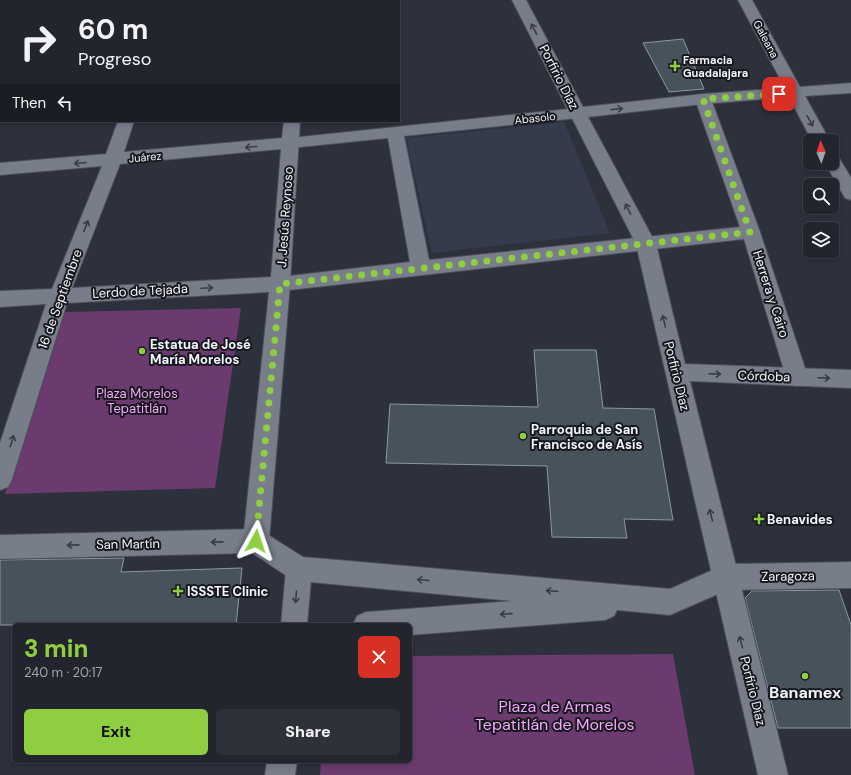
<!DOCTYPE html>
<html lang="en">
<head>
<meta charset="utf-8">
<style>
  :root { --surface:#22252d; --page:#2e3139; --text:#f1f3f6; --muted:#a2a5aa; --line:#3f4249; --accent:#8fcd41 }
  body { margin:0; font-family:"DM Sans",sans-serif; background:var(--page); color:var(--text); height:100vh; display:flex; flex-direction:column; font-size:15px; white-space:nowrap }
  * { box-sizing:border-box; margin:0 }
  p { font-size:13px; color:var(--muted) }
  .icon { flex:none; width:22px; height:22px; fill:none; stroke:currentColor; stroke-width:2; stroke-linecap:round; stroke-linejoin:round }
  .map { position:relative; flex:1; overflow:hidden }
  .panel { position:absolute; left:12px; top:623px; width:400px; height:140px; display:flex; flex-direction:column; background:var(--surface); border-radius:6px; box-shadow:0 2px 6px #0003,0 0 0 1px var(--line) }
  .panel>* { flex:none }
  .guide { position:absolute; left:0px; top:0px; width:400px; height:122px; box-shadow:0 2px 6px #0003,0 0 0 1px var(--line); background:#22252d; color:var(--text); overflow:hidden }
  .needle { width:26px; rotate:358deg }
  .tools { position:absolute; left:803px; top:134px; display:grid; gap:8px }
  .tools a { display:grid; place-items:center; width:36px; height:36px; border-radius:6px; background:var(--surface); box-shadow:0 2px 6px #0003,0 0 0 1px var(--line); font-size:20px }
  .pin { position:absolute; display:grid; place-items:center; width:34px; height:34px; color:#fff; margin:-17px; border-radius:8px; box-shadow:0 2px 6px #0006 }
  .me { position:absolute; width:44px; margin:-22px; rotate:5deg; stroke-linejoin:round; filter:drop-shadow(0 0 3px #0008) }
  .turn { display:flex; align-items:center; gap:14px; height:84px; padding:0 12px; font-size:18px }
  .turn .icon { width:52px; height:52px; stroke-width:2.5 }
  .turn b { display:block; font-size:28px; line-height:34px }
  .then { display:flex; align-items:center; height:38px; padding:0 12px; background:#0003; gap:8px; font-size:15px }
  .round { display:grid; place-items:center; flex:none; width:42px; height:42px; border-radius:6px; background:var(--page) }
  .overview { display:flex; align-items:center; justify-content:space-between; height:68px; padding:0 12px }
  h1 { font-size:24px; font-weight:800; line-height:30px; color:var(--accent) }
  .button { display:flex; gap:8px; margin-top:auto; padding:8px 12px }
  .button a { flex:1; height:46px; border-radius:6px; background:var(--accent); color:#111; font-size:16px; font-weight:800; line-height:46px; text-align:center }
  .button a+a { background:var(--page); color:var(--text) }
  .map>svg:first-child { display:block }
  .built { fill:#343b4b }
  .green { fill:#6b3a6e }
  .building { fill:#47525b; stroke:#8b98a2 }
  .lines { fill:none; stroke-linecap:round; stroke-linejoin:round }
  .pedestrian-casing { stroke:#4a4e57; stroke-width:2 }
  .minor-casing { stroke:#4a4e57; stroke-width:2 }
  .tertiary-casing { stroke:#4a4e57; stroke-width:2 }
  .pedestrian { fill:#787d8a; fill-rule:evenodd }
  .minor { fill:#787d8a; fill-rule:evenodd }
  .tertiary { fill:#787d8a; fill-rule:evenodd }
  .oneway { stroke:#393c44 }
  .route { stroke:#8fcd41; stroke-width:7; stroke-dasharray:0 12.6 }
  .poi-dot { fill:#8fcd41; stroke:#17191e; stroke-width:1.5 }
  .labels { text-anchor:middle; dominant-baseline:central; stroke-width:4; stroke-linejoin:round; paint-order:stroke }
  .far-street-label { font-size:11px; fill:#f1f4fb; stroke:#17191e }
  .far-poi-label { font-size:11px; font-weight:bold; fill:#f1f4fb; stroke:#17191e; text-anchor:start }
  .street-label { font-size:13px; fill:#f1f4fb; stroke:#17191e }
  .poi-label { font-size:13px; font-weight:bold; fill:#f1f4fb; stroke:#17191e; text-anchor:start }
  .park-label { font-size:13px; fill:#f7a5fd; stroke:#17191e }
  .near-poi-label { font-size:16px; font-weight:bold; fill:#f1f4fb; stroke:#17191e }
  .near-park-label { font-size:16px; fill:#f7a5fd; stroke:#17191e }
</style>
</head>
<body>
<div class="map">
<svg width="851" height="775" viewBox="0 0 851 775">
  <rect width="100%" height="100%" fill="#2d313c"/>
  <!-- built -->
  <path class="built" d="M564 122 610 233 432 253 406 138Z"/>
  <!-- green -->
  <path class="green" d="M241 308 215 488 5 494 64 312Z
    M673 654 695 775H320L321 761H410V656Z"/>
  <!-- building -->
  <path class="building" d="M683 39 704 89 669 92 643 43Z
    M534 350H596L603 408 654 409 673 520 624 519 627 538 552 537 547 466 386 463 390 404 538 407Z
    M124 558 121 572 242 568 236 625H0V560Z
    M839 590 851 625V728H778L745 598 752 591Z"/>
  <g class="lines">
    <!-- pedestrian casing -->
    <g class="pedestrian-casing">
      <path id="pedestrian" d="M703 94 709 96 711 99 760 232 808 377 805 383 797 386 789 383 786 377 744 239 280 291 273 289 270 284 273 279 280 277 410 262 388 138 290 148 284 147 281 143 284 139 290 138 578 108 584 109 586 113 584 117 578 118 404 136 429 260 740 227 695 99 697 96Z"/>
    </g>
    <!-- minor casing -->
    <g class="minor-casing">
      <path id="minor" d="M151 0H165V1H151Z
        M294 0H308V1H294Z
        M512 0H526L583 107 703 94 785 88 738 0H752L800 87 851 83V93L805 96 830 141H812L789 97 703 104 588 117 656 244 685 364 851 370V388L690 381 788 775H758L636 244Z
        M118 121H134L124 152 282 138 284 121H300L290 284 269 541 265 549 256 553 247 549 243 541 269 292 67 303 12 479 8 487 0 490V443L46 304 0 307V291L52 289 102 166 0 175V163L106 154ZM281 149 271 277 72 288 120 164Z
        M832 154 838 156 851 178V200L845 198 825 163H832Z
        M299 557 308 560 312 569 307 625H281L286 569 290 560Z
        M267 761H297L295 775H265Z"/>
    </g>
    <!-- tertiary casing -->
    <g class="tertiary-casing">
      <path id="tertiary" d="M256 529 265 533 303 557 670 589 726 564 851 562V588L727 590 670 615 617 610 614 616 605 620 410 635V625H353L357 616 366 612 512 601 299 581 290 578 252 553 0 559V535Z"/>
    </g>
    <!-- pedestrian -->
    <use href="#pedestrian" class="pedestrian"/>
    <!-- minor -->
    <use href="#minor" class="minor"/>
    <!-- tertiary -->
    <use href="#tertiary" class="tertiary"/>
  </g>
  <!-- one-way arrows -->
  <defs><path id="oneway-shaft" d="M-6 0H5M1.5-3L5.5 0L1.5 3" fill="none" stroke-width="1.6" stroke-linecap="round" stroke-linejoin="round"/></defs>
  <g class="oneway">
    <use href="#oneway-shaft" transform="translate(534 29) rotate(-117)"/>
    <use href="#oneway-shaft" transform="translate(617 109) rotate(-7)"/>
    <use href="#oneway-shaft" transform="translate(810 121) rotate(61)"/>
    <use href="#oneway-shaft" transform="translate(251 147) rotate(175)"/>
    <use href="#oneway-shaft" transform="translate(80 163) rotate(175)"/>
    <use href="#oneway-shaft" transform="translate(628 209) rotate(-117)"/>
    <use href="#oneway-shaft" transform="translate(86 226) rotate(-68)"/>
    <use href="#oneway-shaft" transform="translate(207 288) rotate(-3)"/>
    <use href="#oneway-shaft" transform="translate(664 321) rotate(-103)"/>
    <use href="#oneway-shaft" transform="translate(715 374) rotate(2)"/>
    <use href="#oneway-shaft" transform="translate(824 378) rotate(2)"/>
    <use href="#oneway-shaft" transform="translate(12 441) rotate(-72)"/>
    <use href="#oneway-shaft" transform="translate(711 515) rotate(-104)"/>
    <use href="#oneway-shaft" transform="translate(217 542) rotate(179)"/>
    <use href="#oneway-shaft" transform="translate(73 545) rotate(179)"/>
    <use href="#oneway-shaft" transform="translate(423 580) rotate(-175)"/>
    <use href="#oneway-shaft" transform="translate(552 591) rotate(-175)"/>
    <use href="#oneway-shaft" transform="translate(296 597) rotate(95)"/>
    <use href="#oneway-shaft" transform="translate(506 614) rotate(176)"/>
    <use href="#oneway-shaft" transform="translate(741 642) rotate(-104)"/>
  </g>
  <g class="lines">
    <!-- route -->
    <path class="route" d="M256 541 280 284 750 232 703 99 779 94"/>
  </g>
  <!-- markers -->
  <g class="poi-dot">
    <path d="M673 60h4v4h4v4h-4v4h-4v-4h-4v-4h4z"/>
    <circle cx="142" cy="351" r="4"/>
    <circle cx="523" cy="436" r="4"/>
    <path d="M757 513h4v4h4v4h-4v4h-4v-4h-4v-4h4z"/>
    <path d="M176 585h4v4h4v4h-4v4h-4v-4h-4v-4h4z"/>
    <circle cx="805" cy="676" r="4"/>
  </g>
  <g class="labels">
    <!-- far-street labels -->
    <g class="far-street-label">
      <text transform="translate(766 39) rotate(62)">Galeana</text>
      <text transform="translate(535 118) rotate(-6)">Abasolo</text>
      <text transform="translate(145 157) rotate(-5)">Juárez</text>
    </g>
    <!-- far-poi labels -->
    <g class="far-poi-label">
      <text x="683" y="60">Farmacia<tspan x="683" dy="13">Guadalajara</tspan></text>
    </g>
    <!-- street labels -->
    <g class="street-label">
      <text transform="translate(559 77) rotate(63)">Porfirio Díaz</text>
      <text transform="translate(285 217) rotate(-86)">J. Jesús Reynoso</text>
      <text transform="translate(140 291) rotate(-3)">Lerdo de Tejada</text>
      <text transform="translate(771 294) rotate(72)">Herrera y Cairo</text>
      <text transform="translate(60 299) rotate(-70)">16 de Septiembre</text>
      <text transform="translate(677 376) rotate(76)">Porfirio Díaz</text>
      <text transform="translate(764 376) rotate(2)">Córdoba</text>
      <text transform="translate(128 544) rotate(-1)">San Martín</text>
      <text transform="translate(788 576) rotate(-1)">Zaragoza</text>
      <text transform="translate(753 691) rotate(76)">Porfirio Díaz</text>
    </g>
    <!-- poi labels -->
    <g class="poi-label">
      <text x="150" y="344">Estatua de José<tspan x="150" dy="15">María Morelos</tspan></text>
      <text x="531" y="429">Parroquia de San<tspan x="531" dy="15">Francisco de Asís</tspan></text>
      <text x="767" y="519">Benavides</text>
      <text x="187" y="591">ISSSTE Clinic</text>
    </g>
    <!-- park labels -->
    <g class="park-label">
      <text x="137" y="393">Plaza Morelos<tspan x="137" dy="15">Tepatitlán</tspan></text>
    </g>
    <!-- near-poi labels -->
    <g class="near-poi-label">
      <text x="805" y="692">Banamex</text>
    </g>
    <!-- near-park labels -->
    <g class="near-park-label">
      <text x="555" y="706">Plaza de Armas<tspan x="555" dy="18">Tepatitlán de Morelos</tspan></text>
    </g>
  </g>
</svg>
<div class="tools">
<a><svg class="needle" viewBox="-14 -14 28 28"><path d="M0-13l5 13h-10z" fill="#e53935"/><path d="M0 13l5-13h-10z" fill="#a2a5aa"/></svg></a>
<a><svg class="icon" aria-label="search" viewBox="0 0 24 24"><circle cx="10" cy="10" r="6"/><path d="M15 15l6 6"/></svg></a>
<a><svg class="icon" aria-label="layers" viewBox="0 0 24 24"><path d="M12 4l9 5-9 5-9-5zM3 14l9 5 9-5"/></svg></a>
</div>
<div class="pin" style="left:779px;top:94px;background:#d93025"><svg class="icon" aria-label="arrive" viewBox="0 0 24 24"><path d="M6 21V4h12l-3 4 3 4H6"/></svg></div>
<svg class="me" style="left:256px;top:541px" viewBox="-20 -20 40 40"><path d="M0-17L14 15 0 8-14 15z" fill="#8fcd41" stroke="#fff" stroke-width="4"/></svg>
<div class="guide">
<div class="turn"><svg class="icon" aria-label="right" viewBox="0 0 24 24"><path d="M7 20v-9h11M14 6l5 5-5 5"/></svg><div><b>60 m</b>Progreso</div></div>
<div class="then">Then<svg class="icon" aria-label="left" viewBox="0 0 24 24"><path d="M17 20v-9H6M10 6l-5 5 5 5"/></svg></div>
</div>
<section class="panel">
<div class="overview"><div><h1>3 min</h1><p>240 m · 20:17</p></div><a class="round" style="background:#d93025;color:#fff"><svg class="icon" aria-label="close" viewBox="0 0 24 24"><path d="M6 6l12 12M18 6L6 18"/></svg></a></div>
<div class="button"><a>Exit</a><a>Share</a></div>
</section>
</div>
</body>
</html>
